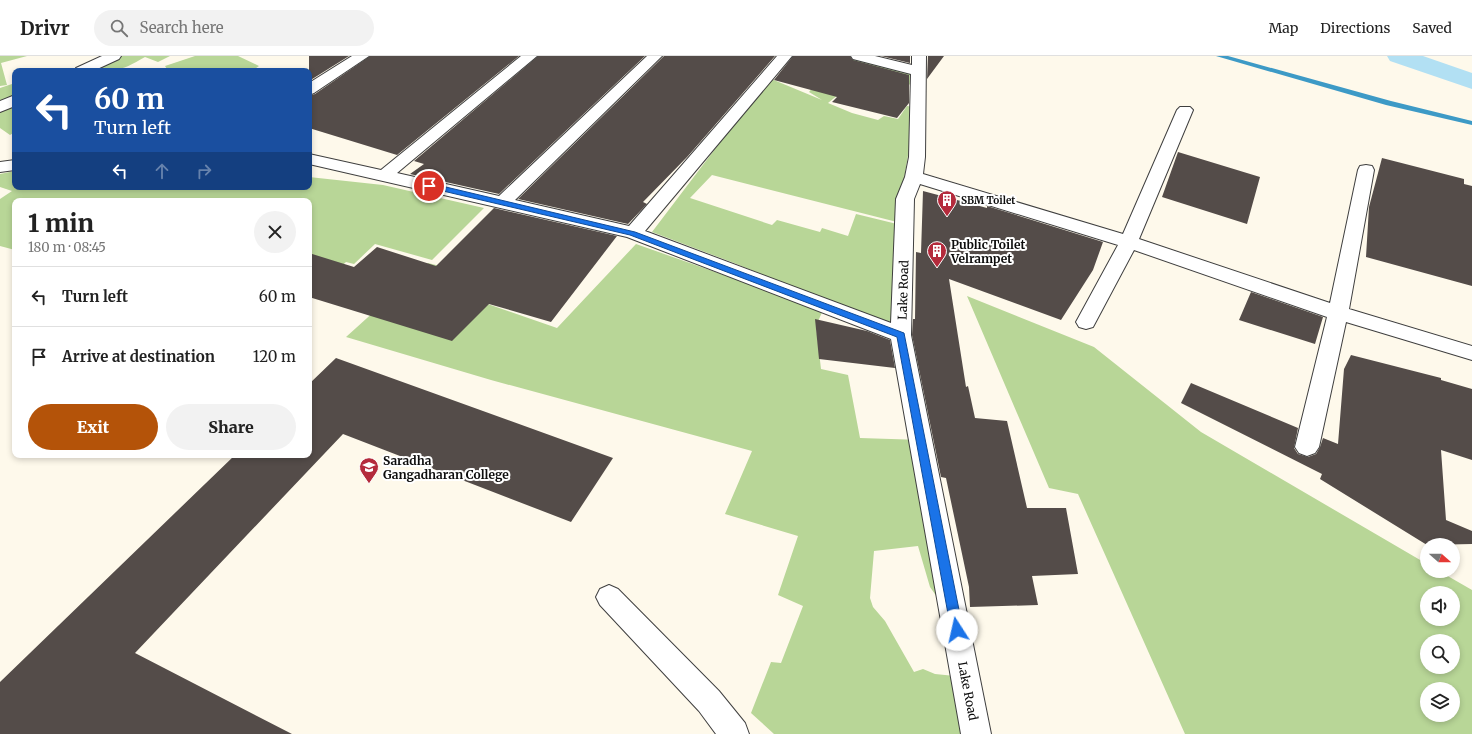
<!DOCTYPE html>
<html lang="en">
<head>
<meta charset="utf-8">
<style>
  :root { --surface:#fff; --page:#f2f2f2; --text:#222; --muted:#767676; --line:#e0e0e0; --accent:#b45309 }
  body { margin:0; font-family:Merriweather,serif; background:var(--page); color:var(--text); height:100vh; display:flex; flex-direction:column; font-size:15px; white-space:nowrap }
  * { box-sizing:border-box; margin:0 }
  p { font-size:13px; color:var(--muted) }
  .icon { flex:none; width:22px; height:22px; fill:none; stroke:currentColor; stroke-width:2; stroke-linecap:round; stroke-linejoin:round }
  .map { position:relative; flex:1; overflow:hidden }
  .details { position:absolute; left:12px; top:142px; width:300px; height:260px; display:flex; flex-direction:column; background:var(--surface); border-radius:8px; box-shadow:0 2px 6px #0003 }
  .details>* { flex:none }
  .guide { position:absolute; left:12px; top:12px; width:300px; height:122px; border-radius:8px; box-shadow:0 2px 6px #0003; background:#1a4fa0; color:#fff; overflow:hidden }
  .needle { width:26px; rotate:111deg }
  .buttons { position:absolute; left:1420px; top:482px; display:grid; gap:8px }
  .buttons a { display:grid; place-items:center; width:40px; height:40px; border-radius:50%; background:var(--surface); box-shadow:0 2px 6px #0003; font-size:20px }
  .pin { position:absolute; display:grid; place-items:center; width:34px; height:34px; color:#fff; margin:-17px; border:2px solid #fff; border-radius:50%; box-shadow:0 1px 4px #0007 }
  .me { position:absolute; width:44px; margin:-22px; rotate:350deg; stroke-linejoin:round; filter:drop-shadow(0 0 3px #0008) }
  .turn { display:flex; align-items:center; gap:14px; height:84px; padding:0 16px; font-size:18px }
  .turn .icon { width:52px; height:52px; stroke-width:2.5 }
  .turn b { display:block; font-size:28px; line-height:34px }
  .lanes { display:flex; align-items:center; height:38px; padding:0 16px; background:#0003; justify-content:center; gap:20px; direction:ltr }
  .lanes .off { opacity:.35 }
  .round { display:grid; place-items:center; flex:none; width:42px; height:42px; border-radius:21px; background:var(--page) }
  .summary { display:flex; align-items:center; justify-content:space-between; height:68px; padding:0 16px }
  h1 { font-size:24px; font-weight:800; line-height:30px }
  .button { display:flex; gap:8px; margin-top:auto; padding:8px 16px }
  .button a { flex:1; height:46px; border-radius:24px; background:var(--accent); color:#fff; font-size:16px; font-weight:800; line-height:46px; text-align:center }
  .button a+a { background:var(--page); color:var(--text) }
  ul { padding:0; list-style:none }
  li { display:flex; align-items:center; gap:12px; height:60px; padding:0 16px; border-top:1px solid var(--line) }
  li div { flex:1 }
  li b { display:block; font-size:15px }
  li em { font-style:normal }
  header { display:flex; align-items:center; gap:24px; box-sizing:border-box; height:56px; padding:0 20px; background:var(--surface); border-bottom:1px solid var(--line) }
  header strong { font-size:19px }
  nav { display:flex; gap:22px; margin-inline-start:auto; font-size:14px }
  .search { width:280px; height:36px; background:var(--page); display:flex; align-items:center; gap:10px; box-sizing:border-box; padding:0 14px; border-radius:22px; color:var(--muted); font-size:15px }
  .map>svg:first-child { display:block }
  .forest { fill:#b8d697; fill-rule:evenodd }
  .lines { fill:none; stroke-linecap:round; stroke-linejoin:round }
  .stream { fill:#3d9ac6; fill-rule:evenodd }
  .canal { fill:#b2e0f3; fill-rule:evenodd }
  .building { fill:#544c49 }
  .minor-casing { stroke:#3f3f3f; stroke-width:2 }
  .minor { fill:#fff; fill-rule:evenodd }
  .route { fill:#1a73e8; stroke:#114b97 }
  .labels { text-anchor:middle; dominant-baseline:central; stroke-width:4; stroke-linejoin:round; paint-order:stroke }
  .far-poi-label { font-size:10px; font-weight:bold; fill:#0c0c0c; stroke:#fff; text-anchor:start }
  .poi-label { font-size:12px; font-weight:bold; fill:#0c0c0c; stroke:#fff; text-anchor:start }
  .street-label { font-size:12px; fill:#0c0c0c; stroke:#fff }
</style>
</head>
<body>
<header>
<strong>Drivr</strong>
<div class="search"><svg class="icon" aria-label="search" viewBox="0 0 24 24"><circle cx="10" cy="10" r="6"/><path d="M15 15l6 6"/></svg>Search here</div>
<nav><a>Map</a><a>Directions</a><a>Saved</a></nav>
</header>
<div class="map">
<svg width="1472" height="678" viewBox="0 0 1472 678">
  <rect width="100%" height="100%" fill="#fef9eb"/>
  <!-- forest -->
  <path class="forest" d="M0 0H27L1 7 7 29 0 30Z
    M116 0H170L158 6 145 1C126 12 116 18 95 9Z
    M195 0H238L259 10 252 15H162L167 13 165 10Z
    M838 0 916 19V30L864 18 828 47 852 57 878 64 884 60 898 63 907 50 916 51 897 166 712 119 690 142 772 169 777 164 820 176 822 172 848 180 856 158 897 168 895 273 734 207 652 176 769 22 822 44 809 36Z
    M15 27V42L0 49V32Z
    M15 45V76L10 79 0 72V52Z
    M15 115V131H309V121L383 129 484 152 432 204 375 188 354 208 346 206 314 236 309 234V145H15V194L0 190V143L12 135 0 131V118Z
    M636 188 823 254 816 270 821 313 848 319 860 382 922 384 946 554 930 531 918 490 874 495 870 542 873 551 885 565 914 616 923 613 935 618 965 621 975 678H774L751 657 771 606 781 607 803 550 778 539 798 480 725 458 752 395 491 324 346 281 428 207 500 225 482 246 557 272Z
    M967 240 1094 291 1201 376 1427 508V515H1439L1472 534V678H1185L1078 438 1049 432ZM1427 537H1453V563H1427ZM1427 585H1453V611H1427ZM1427 633H1453V659H1427Z"/>
  <g class="lines">
    <!-- stream -->
    <path class="stream" d="M1216 0H1228L1391 45 1472 65V69L1386 49Z"/>
    <!-- canal -->
    <path class="canal" d="M1387 0H1423L1472 17V33L1390 5Z"/>
  </g>
  <!-- building -->
  <path class="building" d="M309 0H349L309 25Z
    M370 0H519L397 99 309 72V40L315 38Z
    M538 0H645L499 138 410 118 424 108 414 105Z
    M664 0H775L688 100 643 146 647 148 628 168 518 143Z
    M793 0H850L853 4 909 19V47L897 62 832 46 837 41 774 24Z
    M881 0H910V7Z
    M927 0H944L927 23 928 0Z
    M1178 96 1260 121 1247 168 1162 141Z
    M1382 102 1464 123V128L1472 130V230L1366 201 1369 151Z
    M923 135 987 152V150L1103 186 1093 214 1061 264 949 223 966 331 968 330 975 362 1007 365 1027 452H1066L1078 518 1032 520 1038 549 970 551 969 531 946 422 941 421 912 279 913 263H915L916 196 921 197Z
    M494 152 617 180 551 266 489 248 452 285 309 241V197L354 211 377 191 436 210Z
    M1251 236 1323 261 1315 288 1239 264Z
    M815 263 867 275 890 284 895 312 819 303Z
    M1351 299 1441 322V324L1472 333V404L1441 394 1446 464 1472 475V488L1427 489 1320 423 1322 418 1181 347 1191 327 1298 372 1294 392 1298 398 1308 401 1316 398 1320 391 1323 382 1338 388 1344 313Z
    M336 302 613 402 571 466 343 378 135 597 292 678H0V626L235 399H309V328Z"/>
  <g class="lines">
    <!-- minor casing -->
    <g class="minor-casing">
      <path id="minor" d="M102 0H121L119 3 93 15H74L76 12Z
        M352 0H369L314 37 309 39V27Z
        M521 0H537L397 117 499 140 647 0H662L515 144 629 170 777 0H792L645 175 891 267 896 143 905 121 909 101 911 18 853 3 851 0H875L912 9V0H926L925 101 923 118 1123 178 1177 54 1180 51H1190L1193 54 1139 183 1330 247 1358 114 1360 110 1366 109 1372 110 1374 114 1349 253 1472 290V304L1346 266 1319 391 1315 397 1307 400 1299 397 1295 391 1327 261 1134 194 1093 271 1086 273 1079 271 1076 266 1118 189 920 128 914 143 911 279 991 678H961L891 283 627 181 309 108V98L381 114Z
        M15 39V50L0 56V45Z
        M15 104V114L0 116V106Z
        M609 529 618 533 719 635 745 667 749 678H716L699 655 600 549 596 541 600 533Z"/>
    </g>
    <!-- minor -->
    <use href="#minor" class="minor"/>
  </g>
  <!-- route -->
  <path class="route" d="M429 127 635 176 904 277 963 574 961 578 957 579 953 578 951 574 897 281 630 179 426 131 425 130Z"/>
  <!-- icons -->
  <defs>
    <g id="building-pin" transform="scale(1)"><path d="M0 17L-7.5 6A9.5 9.5 0 1 1 7.5 6Z" fill="#b42b3c" stroke="#fff"/><path d="M-4-6H4V6H1V3H-1V6H-4ZM-2.5-4.3h1.7v1.8h-1.7ZM.8-4.3h1.7v1.8H.8ZM-2.5-1h1.7V.8h-1.7ZM.8-1h1.7V.8H.8Z" fill="#fff"/></g>
    <g id="university-pin" transform="scale(1)"><path d="M0 17L-7.5 6A9.5 9.5 0 1 1 7.5 6Z" fill="#b42b3c" stroke="#fff"/><path d="M0-5L7-2L0 1L-7-2ZM-4 1L0 2.5L4 1V4Q0 6-4 4Z" fill="#fff"/></g>
  </defs>
  <g fill-rule="evenodd">
    <use href="#building-pin" x="947" y="144"/>
    <use href="#building-pin" x="937" y="195"/>
    <use href="#university-pin" x="369" y="411"/>
  </g>
  <g class="labels">
    <!-- far-poi labels -->
    <g class="far-poi-label">
      <text x="961" y="144">SBM Toilet</text>
    </g>
    <!-- poi labels -->
    <g class="poi-label">
      <text x="951" y="188">Public Toilet<tspan x="951" dy="14">Velrampet</tspan></text>
      <text x="383" y="404">Saradha<tspan x="383" dy="14">Gangadharan College</tspan></text>
    </g>
    <!-- street labels -->
    <g class="street-label">
      <text transform="translate(903 234) rotate(-88)">Lake Road</text>
      <text transform="translate(968 635) rotate(79)">Lake Road</text>
    </g>
  </g>
</svg>
<div class="buttons">
<a><svg class="needle" viewBox="-14 -14 28 28"><path d="M0-13l5 13h-10z" fill="#e53935"/><path d="M0 13l5-13h-10z" fill="#767676"/></svg></a>
<a><svg class="icon" aria-label="sound" viewBox="0 0 24 24"><path d="M4 9h4l5-4v14l-5-4H4zM17 9q2 3 0 6"/></svg></a>
<a><svg class="icon" aria-label="search" viewBox="0 0 24 24"><circle cx="10" cy="10" r="6"/><path d="M15 15l6 6"/></svg></a>
<a><svg class="icon" aria-label="layers" viewBox="0 0 24 24"><path d="M12 4l9 5-9 5-9-5zM3 14l9 5 9-5"/></svg></a>
</div>
<div class="pin" style="left:429px;top:130px;background:#d93025"><svg class="icon" aria-label="arrive" viewBox="0 0 24 24"><path d="M6 21V4h12l-3 4 3 4H6"/></svg></div>
<svg class="me" style="left:957px;top:574px" viewBox="-20 -20 40 40"><circle r="19" fill="#fff"/><path d="M0-13L10 11 0 6-10 11z" fill="#1a73e8"/></svg>
<div class="guide">
<div class="turn"><svg class="icon" aria-label="left" viewBox="0 0 24 24"><path d="M17 20v-9H6M10 6l-5 5 5 5"/></svg><div><b>60 m</b>Turn left</div></div>
<div class="lanes"><svg class="icon" aria-label="left" viewBox="0 0 24 24"><path d="M17 20v-9H6M10 6l-5 5 5 5"/></svg><svg class="icon off" aria-label="ahead" viewBox="0 0 24 24"><path d="M12 20V5M6 11l6-6 6 6"/></svg><svg class="icon off" aria-label="right" viewBox="0 0 24 24"><path d="M7 20v-9h11M14 6l5 5-5 5"/></svg></div>
</div>
<section class="details">
<div class="summary"><div><h1>1 min</h1><p>180 m · 08:45</p></div><a class="round"><svg class="icon" aria-label="close" viewBox="0 0 24 24"><path d="M6 6l12 12M18 6L6 18"/></svg></a></div>
<ul>
<li><svg class="icon" aria-label="left" viewBox="0 0 24 24"><path d="M17 20v-9H6M10 6l-5 5 5 5"/></svg><div><b>Turn left</b></div><em>60 m</em></li>
<li><svg class="icon" aria-label="arrive" viewBox="0 0 24 24"><path d="M6 21V4h12l-3 4 3 4H6"/></svg><div><b>Arrive at destination</b></div><em>120 m</em></li>
</ul>
<div class="button"><a>Exit</a><a>Share</a></div>
</section>
</div>
</body>
</html>
